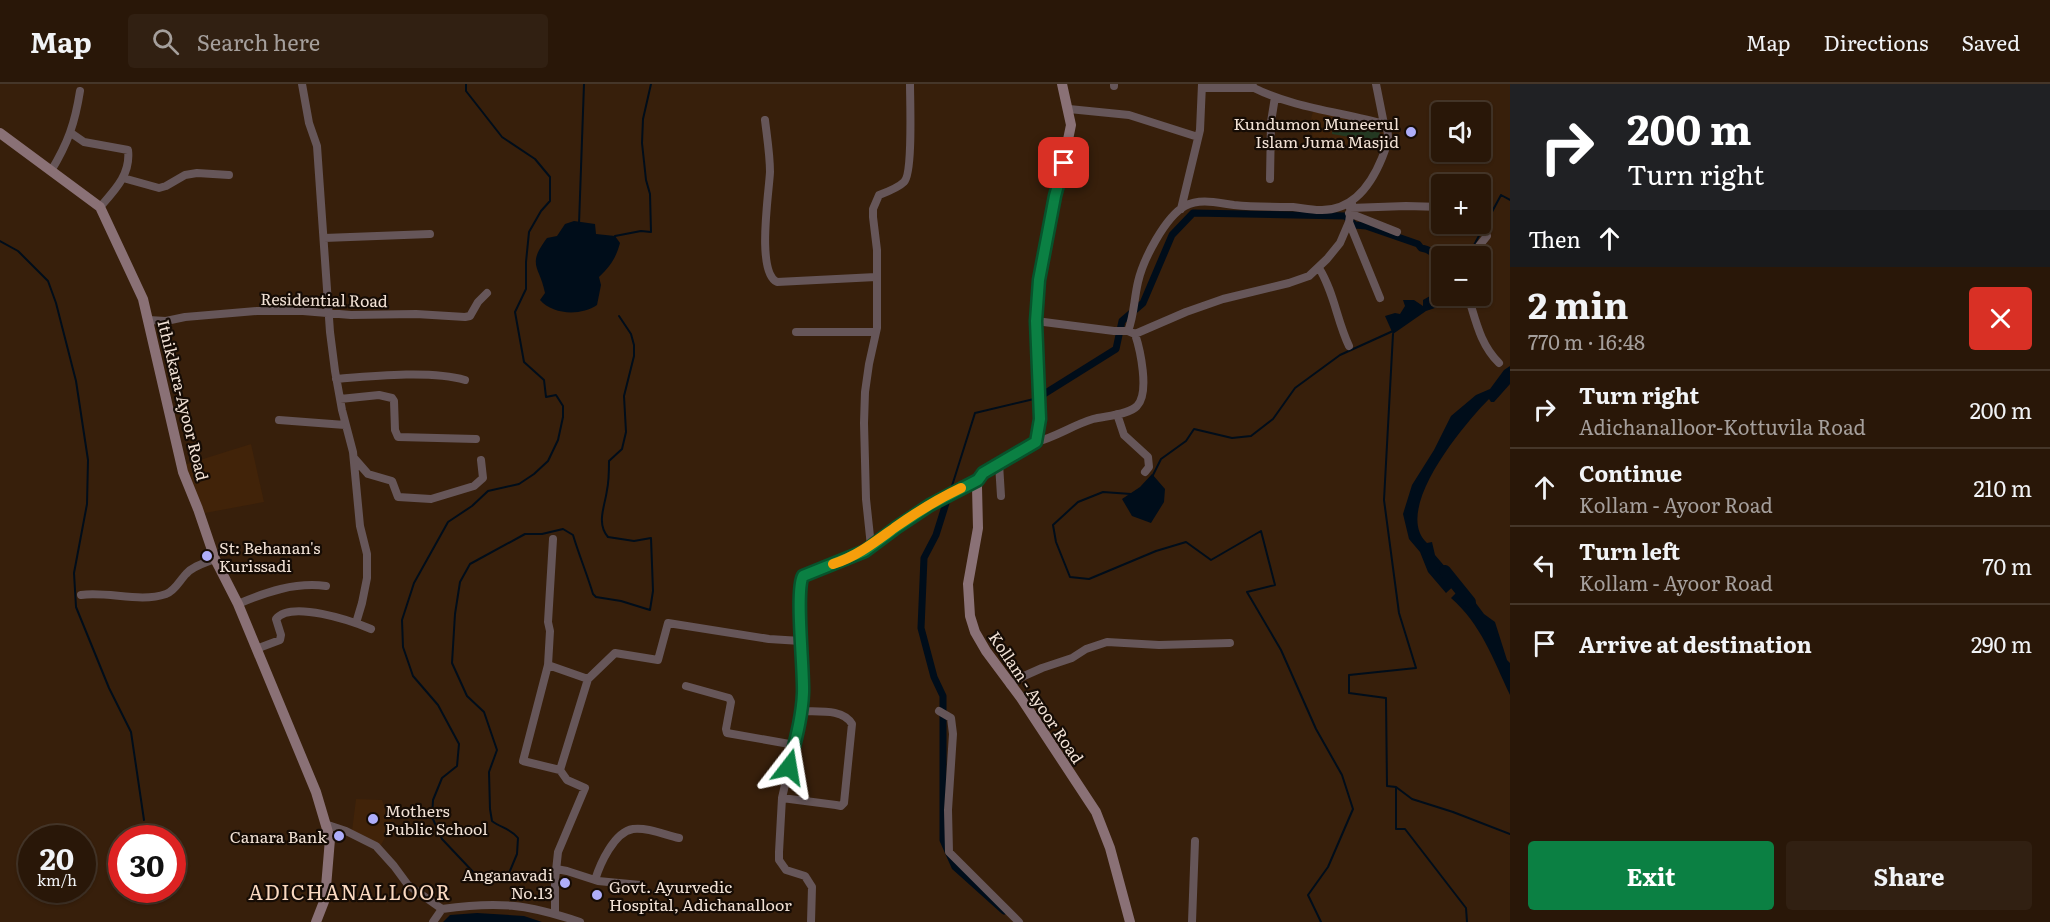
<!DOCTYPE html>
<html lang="en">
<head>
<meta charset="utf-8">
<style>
  :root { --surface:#291708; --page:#312012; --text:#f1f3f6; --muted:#a59f9c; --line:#453629; --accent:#0b8043 }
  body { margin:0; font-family:Literata,serif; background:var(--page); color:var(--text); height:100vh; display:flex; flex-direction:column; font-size:22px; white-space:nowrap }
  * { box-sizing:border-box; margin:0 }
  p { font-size:20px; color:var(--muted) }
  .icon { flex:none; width:33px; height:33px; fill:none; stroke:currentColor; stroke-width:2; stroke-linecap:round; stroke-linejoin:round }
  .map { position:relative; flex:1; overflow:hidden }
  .details { display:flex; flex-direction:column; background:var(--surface); width:540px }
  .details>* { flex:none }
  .banner { background:#202124; color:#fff; overflow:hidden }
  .controls { position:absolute; left:1431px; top:18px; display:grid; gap:12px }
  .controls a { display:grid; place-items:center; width:60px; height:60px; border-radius:6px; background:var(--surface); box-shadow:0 2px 4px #0004,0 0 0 2px var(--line); font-size:30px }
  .speed { position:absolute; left:18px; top:741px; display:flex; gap:12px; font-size:30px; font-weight:700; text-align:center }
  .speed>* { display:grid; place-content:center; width:78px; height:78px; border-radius:50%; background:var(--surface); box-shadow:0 2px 4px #0004,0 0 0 2px var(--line); line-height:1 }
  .speed small { font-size:15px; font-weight:400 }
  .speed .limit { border:9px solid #d22; background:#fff; color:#111 }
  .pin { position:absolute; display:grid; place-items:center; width:51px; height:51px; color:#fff; margin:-26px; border-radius:12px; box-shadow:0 3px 9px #0006 }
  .me { position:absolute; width:66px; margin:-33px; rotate:14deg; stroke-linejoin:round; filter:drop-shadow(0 0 4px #0008) }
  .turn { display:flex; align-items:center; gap:21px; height:126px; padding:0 18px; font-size:27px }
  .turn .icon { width:78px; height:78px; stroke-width:2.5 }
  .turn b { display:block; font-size:42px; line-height:51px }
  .then { display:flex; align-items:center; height:57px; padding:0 18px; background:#0003; gap:12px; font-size:22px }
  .round { display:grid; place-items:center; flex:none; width:63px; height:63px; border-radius:6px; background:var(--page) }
  .head { display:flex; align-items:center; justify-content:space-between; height:102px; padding:0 18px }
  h1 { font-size:36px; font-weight:700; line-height:45px }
  .button { display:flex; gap:12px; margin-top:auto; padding:12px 18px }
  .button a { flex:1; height:69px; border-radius:6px; background:var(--accent); color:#fff; font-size:24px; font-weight:700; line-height:69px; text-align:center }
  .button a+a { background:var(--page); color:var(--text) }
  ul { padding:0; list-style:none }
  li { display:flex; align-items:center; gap:18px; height:78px; padding:0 18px; border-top:2px solid var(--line) }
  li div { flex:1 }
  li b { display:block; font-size:22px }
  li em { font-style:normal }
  header { display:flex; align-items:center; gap:36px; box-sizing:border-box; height:84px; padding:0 30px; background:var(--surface); border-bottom:2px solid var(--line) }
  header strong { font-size:28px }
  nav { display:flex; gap:33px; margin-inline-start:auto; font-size:21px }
  .search { width:420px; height:54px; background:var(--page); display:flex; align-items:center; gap:15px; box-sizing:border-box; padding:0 21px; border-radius:6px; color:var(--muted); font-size:22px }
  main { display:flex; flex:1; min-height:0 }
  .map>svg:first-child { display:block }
  .built { fill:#412309 }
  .green { fill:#243922 }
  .water { fill:#000d1a }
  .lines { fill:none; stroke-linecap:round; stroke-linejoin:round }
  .stream { stroke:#000d1a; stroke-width:2 }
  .canal { stroke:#000d1a; stroke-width:7 }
  .river { stroke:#000d1a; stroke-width:12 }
  .minor { stroke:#665659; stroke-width:8 }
  .secondary { stroke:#8a7176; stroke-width:10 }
  .route-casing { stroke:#07532c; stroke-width:15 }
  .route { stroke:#0b8043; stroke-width:10 }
  .slow { stroke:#f59e0b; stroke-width:10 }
  .poi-dot { fill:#aeaefa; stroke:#160c05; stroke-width:2 }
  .labels { text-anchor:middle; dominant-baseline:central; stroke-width:4.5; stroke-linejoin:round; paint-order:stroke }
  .poi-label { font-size:16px; fill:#f2e2d6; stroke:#160c05; text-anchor:end }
  .street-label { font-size:16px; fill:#f2e2d6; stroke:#160c05 }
  .quarter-label { font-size:20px; letter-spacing:1.5px; fill:#fbdac2; stroke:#160c05 }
</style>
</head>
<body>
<header>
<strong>Map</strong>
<div class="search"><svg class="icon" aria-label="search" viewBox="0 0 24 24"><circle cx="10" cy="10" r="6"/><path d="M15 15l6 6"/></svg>Search here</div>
<nav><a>Map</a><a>Directions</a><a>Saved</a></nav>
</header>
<main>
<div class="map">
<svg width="1510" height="838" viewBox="0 0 1510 838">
  <rect width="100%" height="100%" fill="#371f0b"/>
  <!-- built -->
  <path class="built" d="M1313 27 1351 34 1383 43 1384 50 1382 66 1313 54 1310 39Z
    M251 360 264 418 205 429 184 381Z
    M356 715 382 716 385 725 392 728 391 742 380 763 352 747Z"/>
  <!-- green -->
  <path class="green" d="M1334 34 1380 45 1379 58 1332 50Z"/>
  <!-- water -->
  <path class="water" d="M574 137 595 140 596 150 615 152 620 159C616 174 610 183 599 193L601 201 597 221C581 232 553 231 540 216L545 209C540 182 526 182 547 154L557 152 565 140Z
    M1430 212 1436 213 1438 223 1426 227 1393 250 1385 232 1395 229 1400 230 1405 222 1403 216H1414L1423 222V216Z
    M1510 282V300L1494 318H1491L1489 315C1466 338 1391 426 1427 459L1432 458 1435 471 1458 498 1446 509 1428 488 1420 468 1409 455 1403 430 1412 401 1434 366 1451 332 1476 311 1490 305 1504 286Z
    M1152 390 1165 405 1164 418 1151 439 1132 432 1122 415 1140 403Z
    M1463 502 1484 530 1495 538 1507 576 1510 579V611C1493 575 1481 540 1451 514Z
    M477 829 524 832 542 838H443L450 831Z"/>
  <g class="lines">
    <!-- stream -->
    <path class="stream" d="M466 0V7L502 53 535 75 550 93V117L541 127 529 148 526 178V205L515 228 524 278 544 296 546 313 556 311 563 322V333L558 356 548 377 534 390 519 400 488 407 472 422 448 438 414 499 402 536 403 563 413 592 438 621 459 660 457 682 442 694 433 716 432 733 442 755 476 791V797L507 794 517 770 518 754C510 744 501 744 492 737L490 725 489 688 497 666 484 628 467 612 452 579 455 530 460 498 470 480 525 450H542L563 445 573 451C579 471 587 490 593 510L596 513 621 517 650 526 653 507 651 454 634 457 608 453C596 439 605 422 607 406 609 397 609 386 609 377L622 365 626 348 624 312 634 272V261L631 250 619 232
      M579 140 584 0
      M1485 141 1501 111 1510 116
      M615 152 641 147 651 148 650 110 646 96 642 59 643 35 651 0
      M0 157 18 167 48 197 56 219 76 297 88 376 87 420 74 489 76 523 109 604 131 648 144 736
      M1472 165 1482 146
      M1433 213 1442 204
      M1393 250 1384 416 1399 529 1416 584 1349 591V609L1386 614 1387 702 1396 703V745H1405L1466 824 1467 838
      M1152 393 1161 375 1186 357 1194 345 1232 354 1251 352 1273 335 1295 304 1340 271 1393 247
      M951 405 975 329 1034 315
      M1131 410 1103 408 1078 418 1053 441 1056 458 1070 493 1089 495 1156 467 1186 458 1211 476 1261 447 1275 501 1247 508 1281 566 1316 645 1342 691 1353 725 1328 783 1308 811 1321 838
      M1396 703 1412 715 1453 728 1510 750"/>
    <!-- canal -->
    <path class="canal" d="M1044 310 1116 265 1122 237 1143 219 1172 151 1193 129 1345 132 1355 141 1366 142 1418 160 1421 164C1435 166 1434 174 1442 184
      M947 416 936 451 924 474 921 544 934 593 943 612V756L955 783 1004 827"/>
    <!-- river -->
    <path class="river" d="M1445 487 1470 518"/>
    <!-- minor -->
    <path class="minor" d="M302 0 309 39 317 62 330 248 335 287 342 326 353 368 360 442 367 470V494L362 519 356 539
      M1376 0 1384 40
      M1114 2V0
      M1202 4H1254
      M1069 25 1129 31 1198 53
      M765 36C767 53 770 71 770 88 769 109 756 188 777 198L876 193
      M71 49 84 58 128 66C131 90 115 106 100 123
      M51 87C68 59 75 39 80 7
      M123 94 159 104 166 102 185 91 197 89 229 91
      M1270 95 1271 38 1275 13
      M1350 124 1406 122 1442 123
      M1181 125 1200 46 1202 0
      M1349 129 1397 148
      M1349 138 1380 214
      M324 154 430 150
      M1471 172 1487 152 1480 137
      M1319 184C1334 208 1337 237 1349 262
      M1468 212C1476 237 1480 260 1499 279
      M148 236 166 237 185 233 257 227H303L351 231 416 230 465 233 470 232 478 218 487 209
      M1128 247C1134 232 1134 215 1138 198 1143 176 1165 133 1185 122 1200 114 1218 119 1234 121 1254 123 1274 123 1293 123 1302 124 1311 126 1320 126 1352 127 1371 101 1382 74 1386 64 1392 50 1384 40 1341 28 1294 24 1254 4L1252 0
      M796 248H876
      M1135 250 1186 228 1223 215 1289 199 1309 192 1327 175 1340 159 1349 138 1352 118
      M336 295C372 292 431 286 465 296
      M340 315 379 311 392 314 394 317 395 346 398 353 476 355
      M1117 330 1124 351 1148 373 1149 383 1145 388
      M279 336 345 341
      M1036 358C1056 353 1073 341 1093 335 1104 332 1129 331 1137 322 1150 309 1140 265 1135 250L1128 247H1114L1036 237
      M354 374 368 390 392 397 398 413 431 415 474 402 483 394 481 376
      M999 380 1001 412
      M553 455 548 538 550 547 548 581 588 595 560 686 567 696 585 704 558 768 555 796V830
      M871 462 866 415 864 339 865 308 869 280 877 244V166L873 133V125L879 111C887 108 898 104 904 98 913 90 910 16 910 0
      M81 511C108 507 140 519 166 510 175 507 180 496 186 490 193 482 205 479 215 475
      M238 520C266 508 295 498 326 502
      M256 565 280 556 281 551 276 535C291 516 352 537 371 545
      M548 581 523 677 560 686
      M588 595 615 569 658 576 668 539 769 555 801 557
      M1010 601 1024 592 1042 584 1072 574 1086 565 1107 558 1159 561 1230 559
      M686 602 729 614 731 618 726 645 727 649 795 661
      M939 627 951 634 953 650 948 726 949 768 1019 838
      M782 714 836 721 841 722 844 719 852 640C843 624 817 628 802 627
      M325 740 346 747 376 762 394 782 408 801 442 825
      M556 785 567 787 598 797 640 801
      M595 796C600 780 614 748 633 745 648 743 665 751 679 754
      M433 838 442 825C498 817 527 820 580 838
      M811 838 812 803 805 792 786 786 779 776V768L782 714 802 627 801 496 808 490 865 467 897 443 930 421 978 396
      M1192 838 1195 757"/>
    <!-- secondary -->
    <path class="secondary" d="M1062 0 1071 41 1039 196 1036 237 1039 349 1036 358 983 389 978 395 977 403 978 444 968 500 970 532 975 548 986 567 1021 614 1096 728 1110 764 1130 838
      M0 49 100 123 143 215 183 388 198 425 215 475 238 520 316 708 330 755 325 815 316 838"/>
  </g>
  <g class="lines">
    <!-- route casing -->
    <g class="route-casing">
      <path id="route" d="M789 683C795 658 802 634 803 609 804 586 795 507 803 492L865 467 897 443 930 421 978 396 983 389 1036 358 1040 335 1036 237 1039 196 1055 112 1064 79"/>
    </g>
    <!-- route -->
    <use href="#route" class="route"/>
    <!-- slow -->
    <path class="slow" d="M833 480C858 472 876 457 897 442 917 428 938 415 961 404"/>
  </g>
  <!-- markers -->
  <g class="poi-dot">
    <circle cx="1411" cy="48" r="6"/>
    <circle cx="207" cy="472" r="6"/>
    <circle cx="373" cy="735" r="6"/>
    <circle cx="339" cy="752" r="6"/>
    <circle cx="565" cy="799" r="6"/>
    <circle cx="597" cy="811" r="6"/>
  </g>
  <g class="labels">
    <!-- poi labels -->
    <g class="poi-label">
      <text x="1399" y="39">Kundumon Muneerul<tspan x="1399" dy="18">Islam Juma Masjid</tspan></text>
      <text x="219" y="463" text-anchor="start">St: Behanan's<tspan x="219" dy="18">Kurissadi</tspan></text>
      <text x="385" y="726" text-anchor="start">Mothers<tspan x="385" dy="18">Public School</tspan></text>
      <text x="327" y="752">Canara Bank</text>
      <text x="553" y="790">Anganavadi<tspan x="553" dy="18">No.13</tspan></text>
      <text x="609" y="802" text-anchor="start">Govt. Ayurvedic<tspan x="609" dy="18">Hospital, Adichanalloor</tspan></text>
    </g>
    <!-- street labels -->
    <g class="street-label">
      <text transform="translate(324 215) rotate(1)">Residential Road</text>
      <text transform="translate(184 316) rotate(76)">Ithikkara-Ayoor Road</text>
      <text transform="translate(1037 613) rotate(56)">Kollam - Ayoor Road</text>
    </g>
    <!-- quarter labels -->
    <g class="quarter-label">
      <text x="350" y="807">ADICHANALLOOR</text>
    </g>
  </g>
</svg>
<div class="controls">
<a><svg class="icon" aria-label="sound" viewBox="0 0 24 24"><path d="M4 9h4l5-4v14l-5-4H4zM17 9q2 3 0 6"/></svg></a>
<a>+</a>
<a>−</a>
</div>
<div class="speed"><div>20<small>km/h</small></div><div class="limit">30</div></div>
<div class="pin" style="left:1064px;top:79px;background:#d93025"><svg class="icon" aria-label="arrive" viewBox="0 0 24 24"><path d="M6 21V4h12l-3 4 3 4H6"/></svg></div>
<svg class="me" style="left:789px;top:683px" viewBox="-20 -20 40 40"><path d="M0-17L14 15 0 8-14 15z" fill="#0b8043" stroke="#fff" stroke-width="4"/></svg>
</div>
<section class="details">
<div class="banner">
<div class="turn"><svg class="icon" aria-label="right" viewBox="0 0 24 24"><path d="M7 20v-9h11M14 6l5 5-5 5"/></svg><div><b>200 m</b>Turn right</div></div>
<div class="then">Then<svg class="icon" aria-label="ahead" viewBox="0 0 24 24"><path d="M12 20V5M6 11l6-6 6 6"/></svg></div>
</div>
<div class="head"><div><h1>2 min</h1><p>770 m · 16:48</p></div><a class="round" style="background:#d93025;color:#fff"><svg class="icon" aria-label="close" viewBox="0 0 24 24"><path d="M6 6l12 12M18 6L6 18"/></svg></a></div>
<ul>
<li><svg class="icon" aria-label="right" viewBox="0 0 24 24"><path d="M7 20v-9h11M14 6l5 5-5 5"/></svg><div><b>Turn right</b><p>Adichanalloor-Kottuvila Road</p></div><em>200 m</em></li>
<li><svg class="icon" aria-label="ahead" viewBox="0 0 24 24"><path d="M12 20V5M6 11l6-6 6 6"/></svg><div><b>Continue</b><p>Kollam - Ayoor Road</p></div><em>210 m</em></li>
<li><svg class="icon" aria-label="left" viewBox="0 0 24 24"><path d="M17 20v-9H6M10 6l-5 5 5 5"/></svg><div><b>Turn left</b><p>Kollam - Ayoor Road</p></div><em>70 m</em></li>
<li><svg class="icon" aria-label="arrive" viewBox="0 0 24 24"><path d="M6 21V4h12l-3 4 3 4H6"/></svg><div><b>Arrive at destination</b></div><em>290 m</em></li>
</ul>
<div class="button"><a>Exit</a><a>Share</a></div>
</section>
</main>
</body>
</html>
